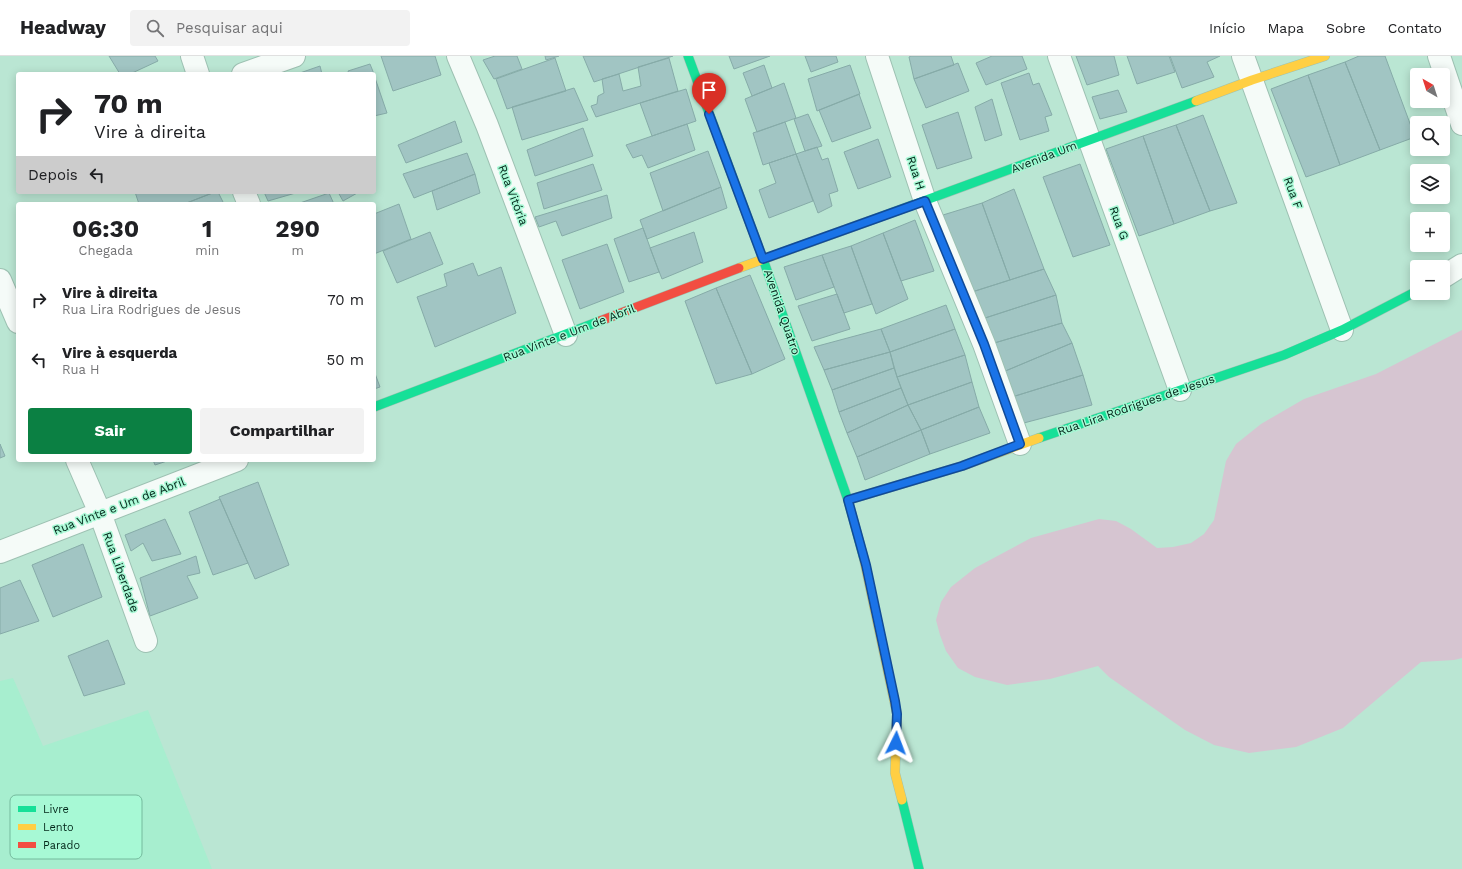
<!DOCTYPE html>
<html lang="pt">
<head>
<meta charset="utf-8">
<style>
  :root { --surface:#fff; --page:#f2f2f2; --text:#202124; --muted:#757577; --line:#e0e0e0; --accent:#0b8043 }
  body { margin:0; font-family:"Work Sans",sans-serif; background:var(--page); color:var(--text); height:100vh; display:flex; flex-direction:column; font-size:15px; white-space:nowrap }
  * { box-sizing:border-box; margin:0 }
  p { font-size:13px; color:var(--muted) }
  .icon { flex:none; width:22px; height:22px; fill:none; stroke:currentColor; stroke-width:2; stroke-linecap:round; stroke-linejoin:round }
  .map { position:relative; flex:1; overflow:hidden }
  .drawer { position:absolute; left:16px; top:146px; width:360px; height:260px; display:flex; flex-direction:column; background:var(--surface); border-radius:4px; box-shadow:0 2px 10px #0003 }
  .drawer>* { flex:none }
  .banner { position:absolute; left:16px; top:16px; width:360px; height:122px; border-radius:4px; box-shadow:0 2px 10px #0003; background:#fff; color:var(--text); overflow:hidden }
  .needle { width:26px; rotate:321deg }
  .controls { position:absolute; left:1410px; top:12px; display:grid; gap:8px }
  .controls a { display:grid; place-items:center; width:40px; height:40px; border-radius:4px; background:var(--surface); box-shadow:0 2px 10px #0003; font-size:20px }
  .pin { position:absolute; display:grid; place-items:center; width:34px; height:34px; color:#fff; margin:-41px -17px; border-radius:50% 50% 50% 0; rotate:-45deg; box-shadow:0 0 4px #0007 }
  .pin .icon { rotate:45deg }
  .me { position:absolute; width:44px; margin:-22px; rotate:3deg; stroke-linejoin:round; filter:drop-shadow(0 0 3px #0008) }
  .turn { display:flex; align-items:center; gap:14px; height:84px; padding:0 12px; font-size:18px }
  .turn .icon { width:52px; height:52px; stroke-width:2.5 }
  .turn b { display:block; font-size:28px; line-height:34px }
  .then { display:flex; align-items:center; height:38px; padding:0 12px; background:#0003; gap:8px; font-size:15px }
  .eta { display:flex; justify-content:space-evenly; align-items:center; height:68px; text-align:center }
  .eta b { font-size:24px; font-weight:700; line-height:28px }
  .button { display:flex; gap:8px; margin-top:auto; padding:8px 12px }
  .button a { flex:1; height:46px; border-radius:4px; background:var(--accent); color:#fff; font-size:16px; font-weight:700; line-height:46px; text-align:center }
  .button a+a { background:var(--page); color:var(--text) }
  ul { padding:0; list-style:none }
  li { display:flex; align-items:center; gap:12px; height:60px; padding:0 12px }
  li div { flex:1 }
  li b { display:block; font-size:15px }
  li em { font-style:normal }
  header { display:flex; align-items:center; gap:24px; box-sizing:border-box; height:56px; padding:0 20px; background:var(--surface); border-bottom:1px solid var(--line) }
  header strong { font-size:19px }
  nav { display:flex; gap:22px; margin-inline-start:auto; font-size:14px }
  .search { width:280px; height:36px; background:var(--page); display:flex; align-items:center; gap:10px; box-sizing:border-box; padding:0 14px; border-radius:4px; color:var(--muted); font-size:15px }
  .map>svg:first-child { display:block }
  .built { fill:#a7eecf }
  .green { fill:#d6c5d1 }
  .building { fill:#a1c5c3; stroke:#86aba8 }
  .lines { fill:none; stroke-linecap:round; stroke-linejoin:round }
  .street-casing { stroke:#9dc1b2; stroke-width:24 }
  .fast-casing { stroke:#9dc1b2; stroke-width:10 }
  .slow-casing { stroke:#9dc1b2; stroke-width:10 }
  .jam-casing { stroke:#9dc1b2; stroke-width:10 }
  .street { stroke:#f5fbf8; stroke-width:22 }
  .fast { stroke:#16e098; stroke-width:9 }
  .slow { stroke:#ffcf43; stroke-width:9 }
  .jam { stroke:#f24e42; stroke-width:9 }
  .route-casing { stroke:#114b97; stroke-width:10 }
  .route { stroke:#1a73e8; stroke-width:7 }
  .labels { text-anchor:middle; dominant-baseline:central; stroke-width:3; stroke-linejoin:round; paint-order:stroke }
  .street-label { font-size:12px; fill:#022619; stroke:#a7f9d5 }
  .key { fill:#a7f9d5; stroke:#75ba9d; stroke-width:1 }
  .key-label { font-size:11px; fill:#022619 }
</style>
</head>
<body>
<header>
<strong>Headway</strong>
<div class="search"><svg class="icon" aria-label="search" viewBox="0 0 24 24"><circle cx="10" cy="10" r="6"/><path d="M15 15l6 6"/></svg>Pesquisar aqui</div>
<nav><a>Início</a><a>Mapa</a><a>Sobre</a><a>Contato</a></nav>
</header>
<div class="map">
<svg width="1462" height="813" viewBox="0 0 1462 813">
  <rect width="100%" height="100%" fill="#bae6d3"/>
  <!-- built -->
  <path class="built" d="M13 622 43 690 148 654 212 813H0V625Z"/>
  <!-- green -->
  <path class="green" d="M1462 274V602L1454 604 1421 606 1343 672 1296 691 1249 697 1214 689 1185 674 1109 621 1098 610 1050 623 1007 629 975 621 958 612 946 595 940 579 936 564 941 546 951 531 975 512 1031 482 1099 463 1116 465 1131 473 1157 492 1173 491 1191 487 1204 478 1214 464 1226 405 1236 388 1261 368 1304 343 1376 318Z"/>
  <!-- building -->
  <path class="building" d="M109 0H155L158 5 130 18H120Z
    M381 0H435L441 19 393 35Z
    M495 0H517L522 13 494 23 483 4Z
    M545 0H559L546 4Z
    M583 0H673L594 26Z
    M729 0H770L734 13Z
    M805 0H836L838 6 811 16Z
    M911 0H951L954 9 914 23 909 1Z
    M992 0H1022L1027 13 986 29 976 7Z
    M1076 0H1114L1119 19 1087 29Z
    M1127 0H1169L1175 16 1137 28Z
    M1170 0H1220L1207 6 1214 21 1182 32Z
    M1359 0H1385L1415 81 1380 94 1345 6Z
    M555 2 566 35 507 53 496 23Z
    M669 2 678 35 596 61 591 50 597 48 598 40 604 37 602 23 619 18 623 35 641 30 638 11Z
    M1345 6 1380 94 1340 109 1308 19Z
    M958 7 969 35 926 52 914 23Z
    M370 8 374 18H349L348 15Z
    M764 9 772 32 752 40 743 17Z
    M850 9 860 38 817 55 808 23Z
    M320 10 322 18H297Z
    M1029 17 1033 29 1039 27 1052 59 1045 61 1049 75 1020 84 1001 27Z
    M374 19 387 57 374 60Z
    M1308 19 1340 109 1306 121 1271 33Z
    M784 27 796 62 757 76 745 43Z
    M574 32 588 64 522 84 512 51Z
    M686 33 696 65 652 80 640 47Z
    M1118 34 1127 56 1100 63 1092 41Z
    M859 38 871 72 832 86 819 54Z
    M992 43 1002 79 985 85 975 51Z
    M958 56 972 102 937 113 922 69Z
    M808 58 822 90 805 95 794 63Z
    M1203 59 1237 147 1210 155 1176 69Z
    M455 65 462 86 406 107 398 89Z
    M785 66 796 98 763 109 753 77Z
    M687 68 695 94 648 112 642 99 633 102 626 89Z
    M1176 69 1210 155 1174 168 1143 80Z
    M583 72 593 100 535 120 527 94Z
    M1143 80 1174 168 1139 180 1106 93Z
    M878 83 891 121 858 133 844 96Z
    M817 91 822 104 828 102 838 135 829 138 832 150 818 157 796 98Z
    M708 95 721 131 663 155 650 117Z
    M467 97 475 118 414 142 403 118Z
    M796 98 813 145 769 162 759 134 776 127 769 107Z
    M593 108 602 134 544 153 537 127Z
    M1080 108 1110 189 1073 201 1043 121Z
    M475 118 480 137 437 154 432 135Z
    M721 131 727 152 647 183 640 164Z
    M1014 133 1044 213 1010 224 982 147Z
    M135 136H215L184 148H139Z
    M215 136H218L224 148H184Z
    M264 136H299L268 145Z
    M338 136H359L343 145Z
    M329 137 334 148H297Z
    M607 139 612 162 562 180 556 165 539 171 535 161Z
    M982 147 1010 224 972 236 943 159Z
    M399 148 411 183 374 198V158Z
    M915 164 934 215 901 225 883 177Z
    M643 172 659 216 629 226 614 183Z
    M430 176 443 208 397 227 383 195Z
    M694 176 703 206 662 223 650 192Z
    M883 177 908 243 876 258 851 190Z
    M607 188 624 236 580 253 562 204Z
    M851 190 872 248 844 257 822 199Z
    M822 199 834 231 796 244 784 211Z
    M473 207 478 220 501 211 516 257 435 291 417 241 447 230 444 218Z
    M1044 213 1056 239 982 263 972 236Z
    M750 219 785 303 752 318 716 232Z
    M716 232 752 318 716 328 685 245Z
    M837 238 850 273 812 285 798 250Z
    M1056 239 1062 267 991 288 982 263Z
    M946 249 955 273 890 296 881 273Z
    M1062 267 1072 287 1003 316 991 288Z
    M881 273 890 296 824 314 814 291Z
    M955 273 965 299 897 321 890 296Z
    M1072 287 1083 319 1012 341 1003 316Z
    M890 296 894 312 832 334 824 314Z
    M965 299 972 326 908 349 897 321Z
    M894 312 901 332 839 356 832 334Z
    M374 315 380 331 374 333Z
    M1083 319 1092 349 1020 368 1012 341Z
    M972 326 979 351 921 374 908 349Z
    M901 332 908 349 847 377 839 356Z
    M908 349 921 374 857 401 847 377Z
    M979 351 990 377 930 398 921 374Z
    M921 374 930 398 865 424 857 401Z
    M0 388 5 400 0 402Z
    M153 404H170L155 409Z
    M258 426 289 509 255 523 219 441Z
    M220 443 248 507 213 519 189 456Z
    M165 463 181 498 152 505 143 487 131 495 125 479Z
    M83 488 102 541 53 561 32 509Z
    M196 500 200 517 187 520 198 542 150 560 140 522Z
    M20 524 39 565 0 578V532Z
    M108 584 125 628 84 640 68 600Z"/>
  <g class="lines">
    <!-- street casing -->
    <g class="street-casing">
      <path id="street" d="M192 0 198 18
        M458 0 487 69 566 279
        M877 0 925 145 984 288 1020 388
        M1059 0 1180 334
        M1243 0 1342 274
        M1439 0 1462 68
        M243 18 294 0
        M244 136 249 148
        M1443 221 1462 209
        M0 224 18 266
        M77 404 100 457 146 585
        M0 496 237 404"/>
    </g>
    <!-- fast casing -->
    <g class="fast-casing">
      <path id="fast" d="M688 0 763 203 848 444 864 503
        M869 165 1196 45
        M374 351 600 265
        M1039 382 1284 299 1342 274 1417 235
        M902 744 919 813"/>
    </g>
    <!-- slow casing -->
    <g class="slow-casing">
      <path id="slow" d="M1196 45 1252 24 1325 0
        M739 212 869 165
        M848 444 962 410 1039 382
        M864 503 897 658 895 717 902 744"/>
    </g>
    <!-- jam casing -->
    <g class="jam-casing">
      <path id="jam" d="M600 265 739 212"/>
    </g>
    <!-- street -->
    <use href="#street" class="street"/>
    <!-- fast -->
    <use href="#fast" class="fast"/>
    <!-- slow -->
    <use href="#slow" class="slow"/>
    <!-- jam -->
    <use href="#jam" class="jam"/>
  </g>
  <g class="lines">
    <!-- route casing -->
    <g class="route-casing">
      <path id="route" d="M709 58 763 203 925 145 984 288 1020 388 962 410 848 444 866 509 895 645 897 658 896 687"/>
    </g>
    <!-- route -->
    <use href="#route" class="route"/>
  </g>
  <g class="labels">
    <!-- street labels -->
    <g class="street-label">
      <text transform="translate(1044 101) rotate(-21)">Avenida Um</text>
      <text transform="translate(916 117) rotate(72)">Rua H</text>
      <text transform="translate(1293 137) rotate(70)">Rua F</text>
      <text transform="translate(513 139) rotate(69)">Rua Vitória</text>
      <text transform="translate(1119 167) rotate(70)">Rua G</text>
      <text transform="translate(782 256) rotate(71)">Avenida Quatro</text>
      <text transform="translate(569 277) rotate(-21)">Rua Vinte e Um de Abril</text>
      <text transform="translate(1136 349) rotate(-19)">Rua Lira Rodrigues de Jesus</text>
      <text transform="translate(119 450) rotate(-21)">Rua Vinte e Um de Abril</text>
      <text transform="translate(121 516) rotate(70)">Rua Liberdade</text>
    </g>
  </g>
  <!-- legend -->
  <rect x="10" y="739" width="132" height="64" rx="6" class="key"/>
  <rect x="18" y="750" width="18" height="6" fill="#16e098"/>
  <rect x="18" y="768" width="18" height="6" fill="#ffcf43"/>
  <rect x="18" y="786" width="18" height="6" fill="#f24e42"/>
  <g class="key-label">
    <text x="43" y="757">Livre</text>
    <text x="43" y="775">Lento</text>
    <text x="43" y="793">Parado</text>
  </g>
</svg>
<div class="controls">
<a><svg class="needle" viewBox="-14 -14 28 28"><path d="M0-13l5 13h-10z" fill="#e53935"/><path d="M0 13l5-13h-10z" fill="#757577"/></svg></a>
<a><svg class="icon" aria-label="search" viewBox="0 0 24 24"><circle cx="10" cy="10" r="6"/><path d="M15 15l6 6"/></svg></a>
<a><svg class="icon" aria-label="layers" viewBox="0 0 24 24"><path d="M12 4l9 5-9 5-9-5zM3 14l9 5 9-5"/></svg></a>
<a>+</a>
<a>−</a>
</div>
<div class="pin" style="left:709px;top:58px;background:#d93025"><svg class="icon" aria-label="arrive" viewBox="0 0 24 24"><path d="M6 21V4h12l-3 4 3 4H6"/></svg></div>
<svg class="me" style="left:896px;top:687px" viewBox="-20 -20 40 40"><path d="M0-17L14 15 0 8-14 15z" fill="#1a73e8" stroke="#fff" stroke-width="4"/></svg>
<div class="banner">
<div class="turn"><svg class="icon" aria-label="right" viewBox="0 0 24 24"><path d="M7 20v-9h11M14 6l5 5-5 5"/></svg><div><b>70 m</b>Vire à direita</div></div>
<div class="then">Depois<svg class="icon" aria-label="left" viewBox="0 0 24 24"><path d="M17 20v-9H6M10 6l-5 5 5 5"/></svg></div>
</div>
<section class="drawer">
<div class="eta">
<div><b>06:30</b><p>Chegada</p></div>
<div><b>1</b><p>min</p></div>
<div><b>290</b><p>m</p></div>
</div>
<ul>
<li><svg class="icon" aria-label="right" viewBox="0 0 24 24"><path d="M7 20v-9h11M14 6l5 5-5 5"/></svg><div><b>Vire à direita</b><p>Rua Lira Rodrigues de Jesus</p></div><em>70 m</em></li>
<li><svg class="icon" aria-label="left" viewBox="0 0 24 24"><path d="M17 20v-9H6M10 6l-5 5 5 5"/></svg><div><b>Vire à esquerda</b><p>Rua H</p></div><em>50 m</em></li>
</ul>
<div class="button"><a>Sair</a><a>Compartilhar</a></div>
</section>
</div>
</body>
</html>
